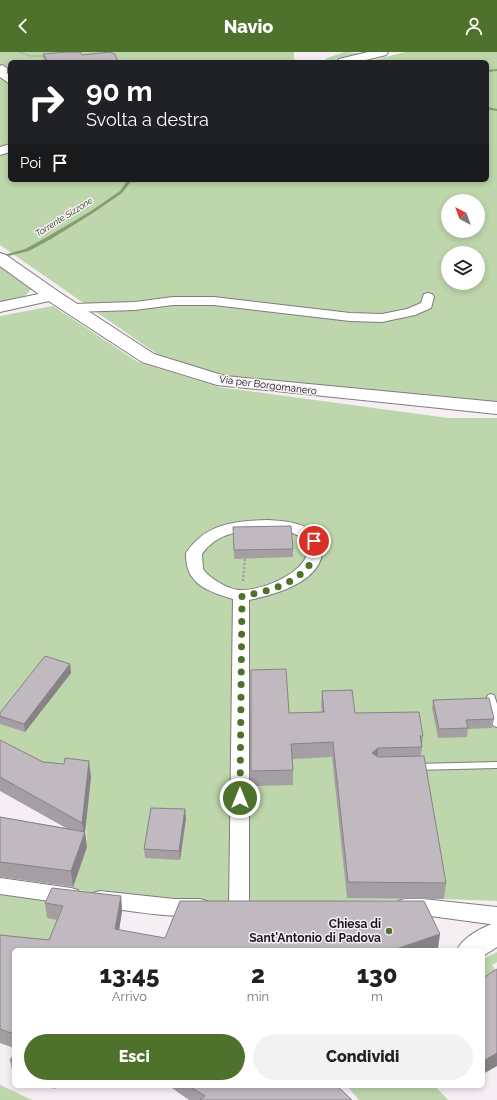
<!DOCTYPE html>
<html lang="it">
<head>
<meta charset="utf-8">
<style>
  :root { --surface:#fff; --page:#f2f2f2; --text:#202124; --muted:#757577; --accent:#4e722b }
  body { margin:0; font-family:Raleway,sans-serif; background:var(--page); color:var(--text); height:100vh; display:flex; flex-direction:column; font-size:15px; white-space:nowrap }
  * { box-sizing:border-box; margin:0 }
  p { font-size:13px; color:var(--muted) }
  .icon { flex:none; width:22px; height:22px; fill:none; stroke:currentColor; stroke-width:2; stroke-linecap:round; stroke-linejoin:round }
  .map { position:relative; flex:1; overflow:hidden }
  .sheet { position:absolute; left:12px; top:896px; width:473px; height:140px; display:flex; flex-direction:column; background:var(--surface); border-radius:6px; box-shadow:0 2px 6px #0003 }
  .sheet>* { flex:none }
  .hud { position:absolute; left:8px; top:8px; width:481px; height:122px; border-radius:6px; box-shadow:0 2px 6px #0003; background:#202124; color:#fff; overflow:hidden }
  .needle { width:26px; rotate:319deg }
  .fabs { position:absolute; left:441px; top:142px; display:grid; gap:8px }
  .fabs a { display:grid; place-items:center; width:44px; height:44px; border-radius:50%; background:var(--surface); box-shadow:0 2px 6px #0003; font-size:20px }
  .pin { position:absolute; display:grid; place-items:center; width:34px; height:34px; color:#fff; margin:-17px; border:2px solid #fff; border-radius:50%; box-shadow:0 1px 4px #0007 }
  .me { position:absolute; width:44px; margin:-22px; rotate:0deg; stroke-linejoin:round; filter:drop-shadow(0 0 3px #0008) }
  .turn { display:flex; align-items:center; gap:14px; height:84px; padding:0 12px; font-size:18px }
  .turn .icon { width:52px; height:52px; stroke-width:2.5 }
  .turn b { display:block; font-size:28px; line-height:34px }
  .then { display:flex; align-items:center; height:38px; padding:0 12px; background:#0003; gap:8px; font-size:15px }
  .eta { display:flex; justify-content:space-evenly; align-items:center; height:68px; text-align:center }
  .eta b { font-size:24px; font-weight:800; line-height:28px }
  .primary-button { display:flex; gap:8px; margin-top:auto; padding:8px 12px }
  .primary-button a { flex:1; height:46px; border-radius:24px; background:var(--accent); color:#fff; font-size:16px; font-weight:800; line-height:46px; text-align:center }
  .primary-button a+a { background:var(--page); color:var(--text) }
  header { display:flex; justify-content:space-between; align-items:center; height:52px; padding:0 12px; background:var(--accent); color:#fff; font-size:18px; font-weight:800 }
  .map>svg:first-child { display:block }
  .green { fill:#bed6ab; fill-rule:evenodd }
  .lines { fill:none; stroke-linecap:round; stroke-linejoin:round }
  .stream { fill:#859e71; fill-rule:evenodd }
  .service-casing { stroke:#817b80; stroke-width:2 }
  .minor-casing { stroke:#817b80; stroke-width:2 }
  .tertiary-casing { stroke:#817b80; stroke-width:2 }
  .secondary-casing { stroke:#817b80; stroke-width:2 }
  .path-far1 { stroke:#a29da1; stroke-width:1.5; stroke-dasharray:1 1; stroke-linecap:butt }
  .path { stroke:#a29da1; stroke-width:2.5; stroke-dasharray:2 2; stroke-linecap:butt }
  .service { fill:#fff; fill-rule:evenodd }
  .minor { fill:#fff; fill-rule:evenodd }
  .tertiary { fill:#fff; fill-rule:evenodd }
  .secondary { fill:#fff; fill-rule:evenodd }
  .wall { fill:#a59fa4 }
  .shaded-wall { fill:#868286 }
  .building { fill:#c0b9bf; stroke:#868286 }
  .route { stroke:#4e722b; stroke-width:7; stroke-dasharray:0 12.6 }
  .poi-dot { fill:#4e722b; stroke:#f5eef3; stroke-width:1.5 }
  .labels { text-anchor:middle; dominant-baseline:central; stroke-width:3; stroke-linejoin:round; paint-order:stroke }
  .far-water-label { font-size:9px; font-style:italic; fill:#29410f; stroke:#f5eef3 }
  .street-label { font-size:10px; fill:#191719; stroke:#f5eef3 }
  .near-poi-label { font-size:12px; font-weight:bold; fill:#191719; stroke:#f5eef3; text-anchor:end }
</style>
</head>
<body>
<header><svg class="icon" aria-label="back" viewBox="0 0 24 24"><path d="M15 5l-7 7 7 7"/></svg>Navio<svg class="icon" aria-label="person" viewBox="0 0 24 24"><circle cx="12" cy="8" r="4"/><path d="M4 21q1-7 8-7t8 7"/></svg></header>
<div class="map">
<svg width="497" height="1048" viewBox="0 0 497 1048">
  <rect width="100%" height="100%" fill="#f5eef3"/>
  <!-- green -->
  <path class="green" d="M0 0H294V7L300 10H10V93L0 95Z
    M345 0 364 2 333 10 325 8 327 6Z
    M405 0H497V352L259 331 211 322 157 302 0 193V102L10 99V128H487V10H366ZM448 149H478V179H448ZM448 201H478V231H448Z
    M0 209 36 232 24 245 0 251Z
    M53 254 138 310 219 335 448 366H497V849L444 847 224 851 107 844 72 836 87 795 86 770 91 725 0 702V264Z
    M0 838 57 846 65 869 67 885 14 898 0 897Z
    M497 900V910L492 913 497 920 483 939V907Z
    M0 1033 32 1048H0Z
    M347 1034H435L448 1048H359Z"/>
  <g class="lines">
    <!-- stream -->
    <path class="stream" d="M497 17V19L487 20V18Z
      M487 55 497 57V59L487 57Z
      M128 128H132L122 141 93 161 51 187 29 199 0 206V204L25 197 47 185 91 159 120 139Z"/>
    <!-- service casing -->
    <g class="service-casing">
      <path id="service" d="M491 642 494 643 497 652V675L494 674 492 672 487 645 488 643Z
        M497 710V716L415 718 412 717 410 715 412 713 415 712Z"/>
    </g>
    <!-- minor casing -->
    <g class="minor-casing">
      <path id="minor" d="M2 13 7 16V21L10 24V32L0 25V14Z
        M428 241 432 242 434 245 431 256 415 263 382 270 350 269 214 253H173L135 258 73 260 69 259 67 256 69 253 73 252 135 250 173 245H214L350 261 382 262 407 257 421 251 424 242Z
        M268 468C288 469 310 471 322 489 329 528 278 542 249 548V855L246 861 239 863 232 861 229 855 233 547C207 539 185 532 186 501 206 471 235 469 268 468ZM268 477C282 478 296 479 306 490 307 495 308 501 306 505 297 524 262 538 242 538 230 539 209 526 203 517L202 502C217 480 243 478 268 477Z
        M0 826 71 836 78 838 81 844 78 850 71 852 0 842Z
        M100 839 174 847H200L207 849 210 855 207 861C183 869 127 858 100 855L93 853 90 847 93 841Z
        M405 847H423L497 855V873L423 863H405L398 861 395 855 398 849Z"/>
    </g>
    <!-- tertiary casing -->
    <g class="tertiary-casing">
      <path id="tertiary" d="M53 239 58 241 61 244 58 247 0 260V250Z
        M497 870V895L483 904V898H457C464 884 483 875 497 870Z"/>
    </g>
    <!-- secondary casing -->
    <g class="secondary-casing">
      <path id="secondary" d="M368 0H388L386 3 358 10H337L339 7Z
        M10 92V100L0 103V95Z
        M0 201 6 203 59 240 154 302 225 324 497 350V362L217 333 142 310 47 248 0 214Z"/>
    </g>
    <!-- path-far1 -->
    <path class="path-far1" d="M19 0 30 4H46
      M115 8 122 10"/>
    <!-- path -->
    <path class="path" d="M243 529 245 507"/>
    <!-- service -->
    <use href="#service" class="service"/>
    <!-- minor -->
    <use href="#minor" class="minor"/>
    <!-- tertiary -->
    <use href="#tertiary" class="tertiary"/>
    <!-- secondary -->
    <use href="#secondary" class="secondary"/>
  </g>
  <!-- wall -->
  <path class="wall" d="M43 2 82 3 118 10H44Z
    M233 475 293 497V505L234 507Z
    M70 612 71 621 25 680 0 672V661Z
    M251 618 289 661H322L321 654 322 639 355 661 423 684 421 704 446 831 444 847 347 846 332 705 293 707V733L250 734Z
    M433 648 494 667 492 676 468 677 467 685 438 686 432 656Z
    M0 688 43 710 91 725 85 780 87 795 73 835 0 825V765L66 776 0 739Z
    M186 766 180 808 145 806 144 797Z
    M121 844 122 859 119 878 165 886 438 897 436 898H14V996L0 991V883L49 888 57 868 47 866 45 851Z
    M14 1003V1023H13L10 1008Z
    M46 1034H57L55 1037Z
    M169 1034 236 1035 337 1034 352 1048H189Z"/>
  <!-- shaded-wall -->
  <path class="shaded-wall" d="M70 612 71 621 25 680 24 672Z
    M378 696 377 712 372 701Z
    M89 709 91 725 85 781V780L87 795 73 835 71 819 84 783 82 771Z
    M185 757 186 766 180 808 179 799Z
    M121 844 122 859 117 892 115 877Z
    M440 882 438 897 436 898H393Z
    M497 1001V1014L483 1022V1009Z"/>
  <!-- building -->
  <path class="building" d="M67 0H80L82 3 110 0 115 2 118 10H48L43 2Z
    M291 474 293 497 234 498 233 475Z
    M45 604 70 612 24 672 0 664V661Z
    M286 617 289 661 324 660 322 639 352 638 355 661 419 660 423 684H420L422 695 378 696 372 701 378 705 424 704 446 831 348 830 333 690 291 692 293 718 251 719V618Z
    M489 646 494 667 466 668 468 676 439 677 433 648Z
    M0 688 43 710 64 712 65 706 89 709 82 771 0 725Z
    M151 756 185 757 179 799 144 797Z
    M0 765 85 780 71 819 0 810Z
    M52 836 121 844 115 877 165 886 180 849H424L440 882 393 898H14V982L0 977V883L49 888 63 854 45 851Z
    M497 917V1001L483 1009V926Z
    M14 1003V1009L10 1008Z
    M189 1034 236 1035 237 1034H337L352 1048H200L205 1044Z"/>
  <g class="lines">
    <!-- route -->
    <path class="route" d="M240 746 242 544C266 540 303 531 314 505 316 501 314 494 314 489"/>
  </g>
  <!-- markers -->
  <circle class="poi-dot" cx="389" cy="879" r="4"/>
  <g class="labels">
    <!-- far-water labels -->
    <g class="far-water-label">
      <text transform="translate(64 165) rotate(-32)">Torrente Sizzone</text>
    </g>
    <!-- street labels -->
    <g class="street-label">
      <text transform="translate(268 333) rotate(7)">Via per Borgomanero</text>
    </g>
    <!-- near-poi labels -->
    <g class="near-poi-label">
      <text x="381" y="872">Chiesa di<tspan x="381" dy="14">Sant'Antonio di Padova</tspan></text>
    </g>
  </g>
</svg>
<div class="fabs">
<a><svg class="needle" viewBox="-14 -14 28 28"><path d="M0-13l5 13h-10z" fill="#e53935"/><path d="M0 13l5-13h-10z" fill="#757577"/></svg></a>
<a><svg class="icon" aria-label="layers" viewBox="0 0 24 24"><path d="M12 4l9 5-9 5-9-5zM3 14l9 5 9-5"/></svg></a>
</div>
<div class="pin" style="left:314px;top:489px;background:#d93025"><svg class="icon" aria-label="arrive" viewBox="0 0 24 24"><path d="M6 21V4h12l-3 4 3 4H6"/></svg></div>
<svg class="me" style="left:240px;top:746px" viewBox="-20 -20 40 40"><circle r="17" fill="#4e722b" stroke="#fff" stroke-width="3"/><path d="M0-11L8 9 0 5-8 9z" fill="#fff"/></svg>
<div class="hud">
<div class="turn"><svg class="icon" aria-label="right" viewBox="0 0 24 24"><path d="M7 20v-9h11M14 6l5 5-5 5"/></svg><div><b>90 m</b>Svolta a destra</div></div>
<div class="then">Poi<svg class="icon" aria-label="arrive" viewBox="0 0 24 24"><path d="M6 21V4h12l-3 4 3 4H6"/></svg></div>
</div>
<section class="sheet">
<div class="eta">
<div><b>13:45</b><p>Arrivo</p></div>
<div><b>2</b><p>min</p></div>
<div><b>130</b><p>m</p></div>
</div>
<div class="primary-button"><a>Esci</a><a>Condividi</a></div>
</section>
</div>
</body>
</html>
